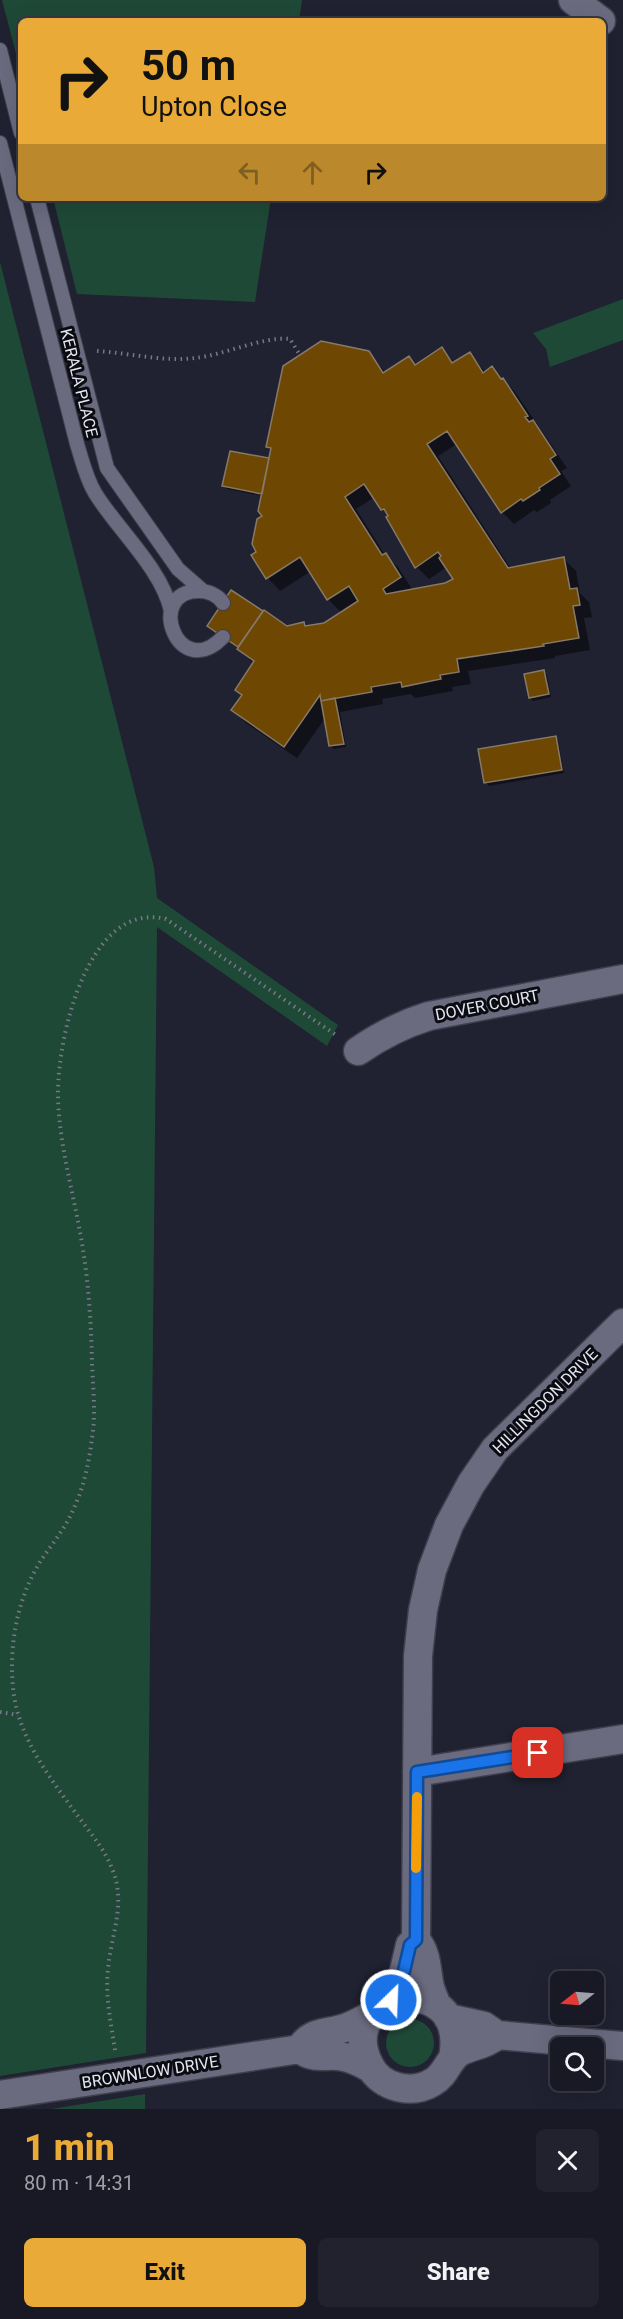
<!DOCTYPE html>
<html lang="en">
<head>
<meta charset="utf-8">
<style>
  :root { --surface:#181925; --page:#21222d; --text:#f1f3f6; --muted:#9fa0a7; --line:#363842; --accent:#eaaa38 }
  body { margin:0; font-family:Roboto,sans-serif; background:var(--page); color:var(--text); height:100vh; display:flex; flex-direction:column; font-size:22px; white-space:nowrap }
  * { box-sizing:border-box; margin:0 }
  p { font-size:20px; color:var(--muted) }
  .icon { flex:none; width:33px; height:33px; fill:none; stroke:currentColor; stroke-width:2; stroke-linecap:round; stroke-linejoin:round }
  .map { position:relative; height:2109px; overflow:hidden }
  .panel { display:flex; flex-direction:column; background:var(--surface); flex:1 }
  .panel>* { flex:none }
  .hud { position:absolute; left:18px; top:18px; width:588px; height:183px; border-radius:9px; box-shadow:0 6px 24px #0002,0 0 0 2px var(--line); background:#eaaa38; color:#111; overflow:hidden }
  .needle { width:39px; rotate:253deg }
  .tools { position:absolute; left:550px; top:1971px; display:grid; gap:12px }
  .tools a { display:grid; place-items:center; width:54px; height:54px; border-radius:9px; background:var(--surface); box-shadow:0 6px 24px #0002,0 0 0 2px var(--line); font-size:30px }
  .pin { position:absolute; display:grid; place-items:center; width:51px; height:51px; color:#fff; margin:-26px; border-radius:12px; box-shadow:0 3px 9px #0006 }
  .me { position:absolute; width:66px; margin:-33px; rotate:24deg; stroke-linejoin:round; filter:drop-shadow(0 0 4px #0008) }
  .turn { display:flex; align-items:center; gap:21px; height:126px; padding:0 24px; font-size:27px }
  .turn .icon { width:78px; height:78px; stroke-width:2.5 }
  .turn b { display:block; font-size:42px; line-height:51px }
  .lanes { display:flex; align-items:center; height:57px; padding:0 24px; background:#0003; justify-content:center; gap:30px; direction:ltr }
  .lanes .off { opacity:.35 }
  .round { display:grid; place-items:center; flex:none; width:63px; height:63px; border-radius:9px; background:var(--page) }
  .headline { display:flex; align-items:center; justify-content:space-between; height:102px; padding:0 24px }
  h1 { font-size:36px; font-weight:800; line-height:45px; color:var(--accent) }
  .primary-button { display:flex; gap:12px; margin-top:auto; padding:12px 24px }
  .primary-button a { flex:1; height:69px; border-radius:9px; background:var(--accent); color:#111; font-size:24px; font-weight:800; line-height:69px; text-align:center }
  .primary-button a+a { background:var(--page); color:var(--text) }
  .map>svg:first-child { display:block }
  .green { fill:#1f4937 }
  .shadow { fill:#0007; fill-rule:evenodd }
  .building { fill:#6e4802; stroke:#867967; stroke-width:1.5; fill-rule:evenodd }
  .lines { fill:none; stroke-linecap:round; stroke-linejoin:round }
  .lane-casing { stroke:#3f3f4c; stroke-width:16 }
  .street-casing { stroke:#3f3f4c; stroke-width:31 }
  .path { stroke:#787987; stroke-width:4; stroke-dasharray:1.5 4.5; stroke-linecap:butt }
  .lane { stroke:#6a6b7f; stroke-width:14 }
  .street { stroke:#6a6b7f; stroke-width:28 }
  .route-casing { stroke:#114b97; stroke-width:15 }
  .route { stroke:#1a73e8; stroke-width:10 }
  .slow { stroke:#f59e0b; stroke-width:10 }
  .labels { text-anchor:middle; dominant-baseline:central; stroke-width:6; stroke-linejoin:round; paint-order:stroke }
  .street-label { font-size:16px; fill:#e5e6f1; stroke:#0b0b12 }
</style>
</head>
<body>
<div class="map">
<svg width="623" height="2109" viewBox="0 0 623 2109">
  <rect width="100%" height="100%" fill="#202131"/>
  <!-- green -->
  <path class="green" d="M2 0H302L299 21H21V73Z
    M53 198H271L255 302 77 294Z
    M0 262 154 867 157 898 338 1025 327 1046 157 927 146 2053 0 2076Z
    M623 299V340L550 367 546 349 533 333Z
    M386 2043a24 24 0 1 1 48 0a24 24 0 1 1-48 0Z
    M145 2094V2109H51Z"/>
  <!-- shadow -->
  <path class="shadow" d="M441 349 455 363 470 354 486 373 492 368 515 392 567 468 561 471 571 486 550 500 551 503 537 512 534 510 514 524 502 512 457 444 438 456 511 569 564 559 576 571 580 593 589 602 592 617 584 618 590 650 555 656V658L468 671 471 684 452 687 453 691 415 698 411 694 382 699 383 704 340 712 346 747 334 749 331 746 326 717 297 758 246 723 233 710 243 696 237 690 254 664 239 649 240 648 212 629 232 592 286 627 303 624 307 627 324 624 342 613 328 599 311 571 280 591 268 578 253 555 258 552 264 517 263 496 227 489 224 486 270 460 272 450 268 446 368 353 386 373 409 358 416 365ZM375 497 390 517 417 567 429 579 447 567 455 579 446 585 413 591 398 567 385 555 356 509Z
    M544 672 547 675 551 697 533 701 530 698Z
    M555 737 558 740 564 773 489 786 486 782Z"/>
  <!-- building -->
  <path class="building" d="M321 341 369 351 383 373 409 356 415 365 442 347 452 363 470 352 483 373 492 366 501 379 503 378 528 416 525 417 529 422 533 420 556 455 550 459 560 474 539 488 540 490 523 501 521 499 501 513 447 431 427 444 508 568 564 557 570 589 577 588 580 605 573 606 579 638 543 644 544 646 457 659 459 672 440 675 441 679 402 687 401 682 371 687 372 692 321 701 320 695 284 747 231 710 242 695 235 690 254 661 237 649 264 610 287 626 304 622 305 626 324 623 358 601 349 586 327 600 300 557 266 579 251 555 256 552 252 544 257 519 262 516 258 511 271 448 266 447 283 366ZM364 484 381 510 384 509 388 516 386 517 415 568 438 552 441 556 439 558 453 579 445 583 386 594 383 589 401 577 386 553 382 555 345 497Z
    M230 451 269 458 262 494 222 486Z
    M231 590 263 611 238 647 207 626Z
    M544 670 549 694 529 698 524 674Z
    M335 698 344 744 329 746 321 701Z
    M556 736 562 770 484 783 478 749Z"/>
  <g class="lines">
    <!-- lane casing -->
    <g class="lane-casing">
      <path id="lane" d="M0 50 21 133
        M0 143 77 444C82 460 86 478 95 493 117 529 162 569 171 611
        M37 198 107 468 178 569 202 590
        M223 603C218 595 208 591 199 591 144 591 178 684 223 637"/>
    </g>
    <!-- street casing -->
    <g class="street-casing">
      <path id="street" d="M573 0 601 21
        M358 1051C381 1035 403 1024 429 1016L623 979
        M417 1772 623 1739
        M391 2000 404 1971 410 1945 416 1940
        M437 2006C435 2000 432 1994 430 1987 426 1970 428 1954 416 1940L418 1656 423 1610 432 1570 449 1525 471 1484 495 1449 623 1323
        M448 2018 484 2026 497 2035 623 2046
        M300 2049C309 2032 324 2034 341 2029 353 2026 362 2020 372 2015
        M453 2058C470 1965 330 1990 370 2066 381 2088 412 2095 433 2082 446 2075 448 2059 460 2052 472 2045 487 2045 497 2035
        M0 2095 300 2049C312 2059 323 2055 338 2056 350 2057 360 2062 370 2068"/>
    </g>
    <!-- path -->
    <path class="path" d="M97 351C130 353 162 362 195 358 224 355 264 336 290 339L300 355
      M0 1712 18 1715
      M115 2050C111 2023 105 1996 108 1969 111 1935 126 1905 113 1871 106 1852 93 1836 80 1819 51 1779 18 1739 13 1688 9 1645 17 1599 40 1562 51 1545 65 1529 73 1510 84 1487 89 1462 92 1438 96 1414 93 1388 92 1363 91 1318 88 1272 79 1227 71 1183 58 1138 58 1092 58 1037 88 900 166 919L336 1035"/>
    <!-- lane -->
    <use href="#lane" class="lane"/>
    <!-- street -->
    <use href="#street" class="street"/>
  </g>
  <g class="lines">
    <!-- route casing -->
    <g class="route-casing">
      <path id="route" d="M391 2000 404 1971 410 1945 416 1940 417 1772 538 1753"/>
    </g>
    <!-- route -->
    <use href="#route" class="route"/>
    <!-- slow -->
    <path class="slow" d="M416 1868 417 1797"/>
  </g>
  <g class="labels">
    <!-- street labels -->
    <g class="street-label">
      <text transform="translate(79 383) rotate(76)">KERALA PLACE</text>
      <text transform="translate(487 1005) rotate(-11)">DOVER COURT</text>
      <text transform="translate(545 1401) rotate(-45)">HILLINGDON DRIVE</text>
      <text transform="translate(150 2072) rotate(-9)">BROWNLOW DRIVE</text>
    </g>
  </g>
</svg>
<div class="tools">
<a><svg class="needle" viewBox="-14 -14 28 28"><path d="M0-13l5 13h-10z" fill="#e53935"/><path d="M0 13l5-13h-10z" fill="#9fa0a7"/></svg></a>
<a><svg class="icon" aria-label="search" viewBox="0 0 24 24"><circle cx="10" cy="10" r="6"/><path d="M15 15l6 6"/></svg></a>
</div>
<div class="pin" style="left:538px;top:1753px;background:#d93025"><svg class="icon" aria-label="arrive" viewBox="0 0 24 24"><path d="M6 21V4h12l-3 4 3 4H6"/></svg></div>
<svg class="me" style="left:391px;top:2000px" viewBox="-20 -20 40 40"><circle r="17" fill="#1a73e8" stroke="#fff" stroke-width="3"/><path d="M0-11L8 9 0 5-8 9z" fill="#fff"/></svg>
<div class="hud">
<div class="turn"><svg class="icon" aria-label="right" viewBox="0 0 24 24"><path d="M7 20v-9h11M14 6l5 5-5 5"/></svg><div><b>50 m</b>Upton Close</div></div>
<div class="lanes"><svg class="icon off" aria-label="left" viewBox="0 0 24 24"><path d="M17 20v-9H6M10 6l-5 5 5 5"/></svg><svg class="icon off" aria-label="ahead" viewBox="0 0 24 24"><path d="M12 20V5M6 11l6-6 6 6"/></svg><svg class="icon" aria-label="right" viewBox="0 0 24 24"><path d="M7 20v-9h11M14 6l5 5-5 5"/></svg></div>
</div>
</div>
<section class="panel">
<div class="headline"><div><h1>1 min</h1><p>80 m · 14:31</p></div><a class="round"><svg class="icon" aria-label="close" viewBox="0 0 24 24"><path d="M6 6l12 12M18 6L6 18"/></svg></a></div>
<div class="primary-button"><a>Exit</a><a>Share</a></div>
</section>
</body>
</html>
